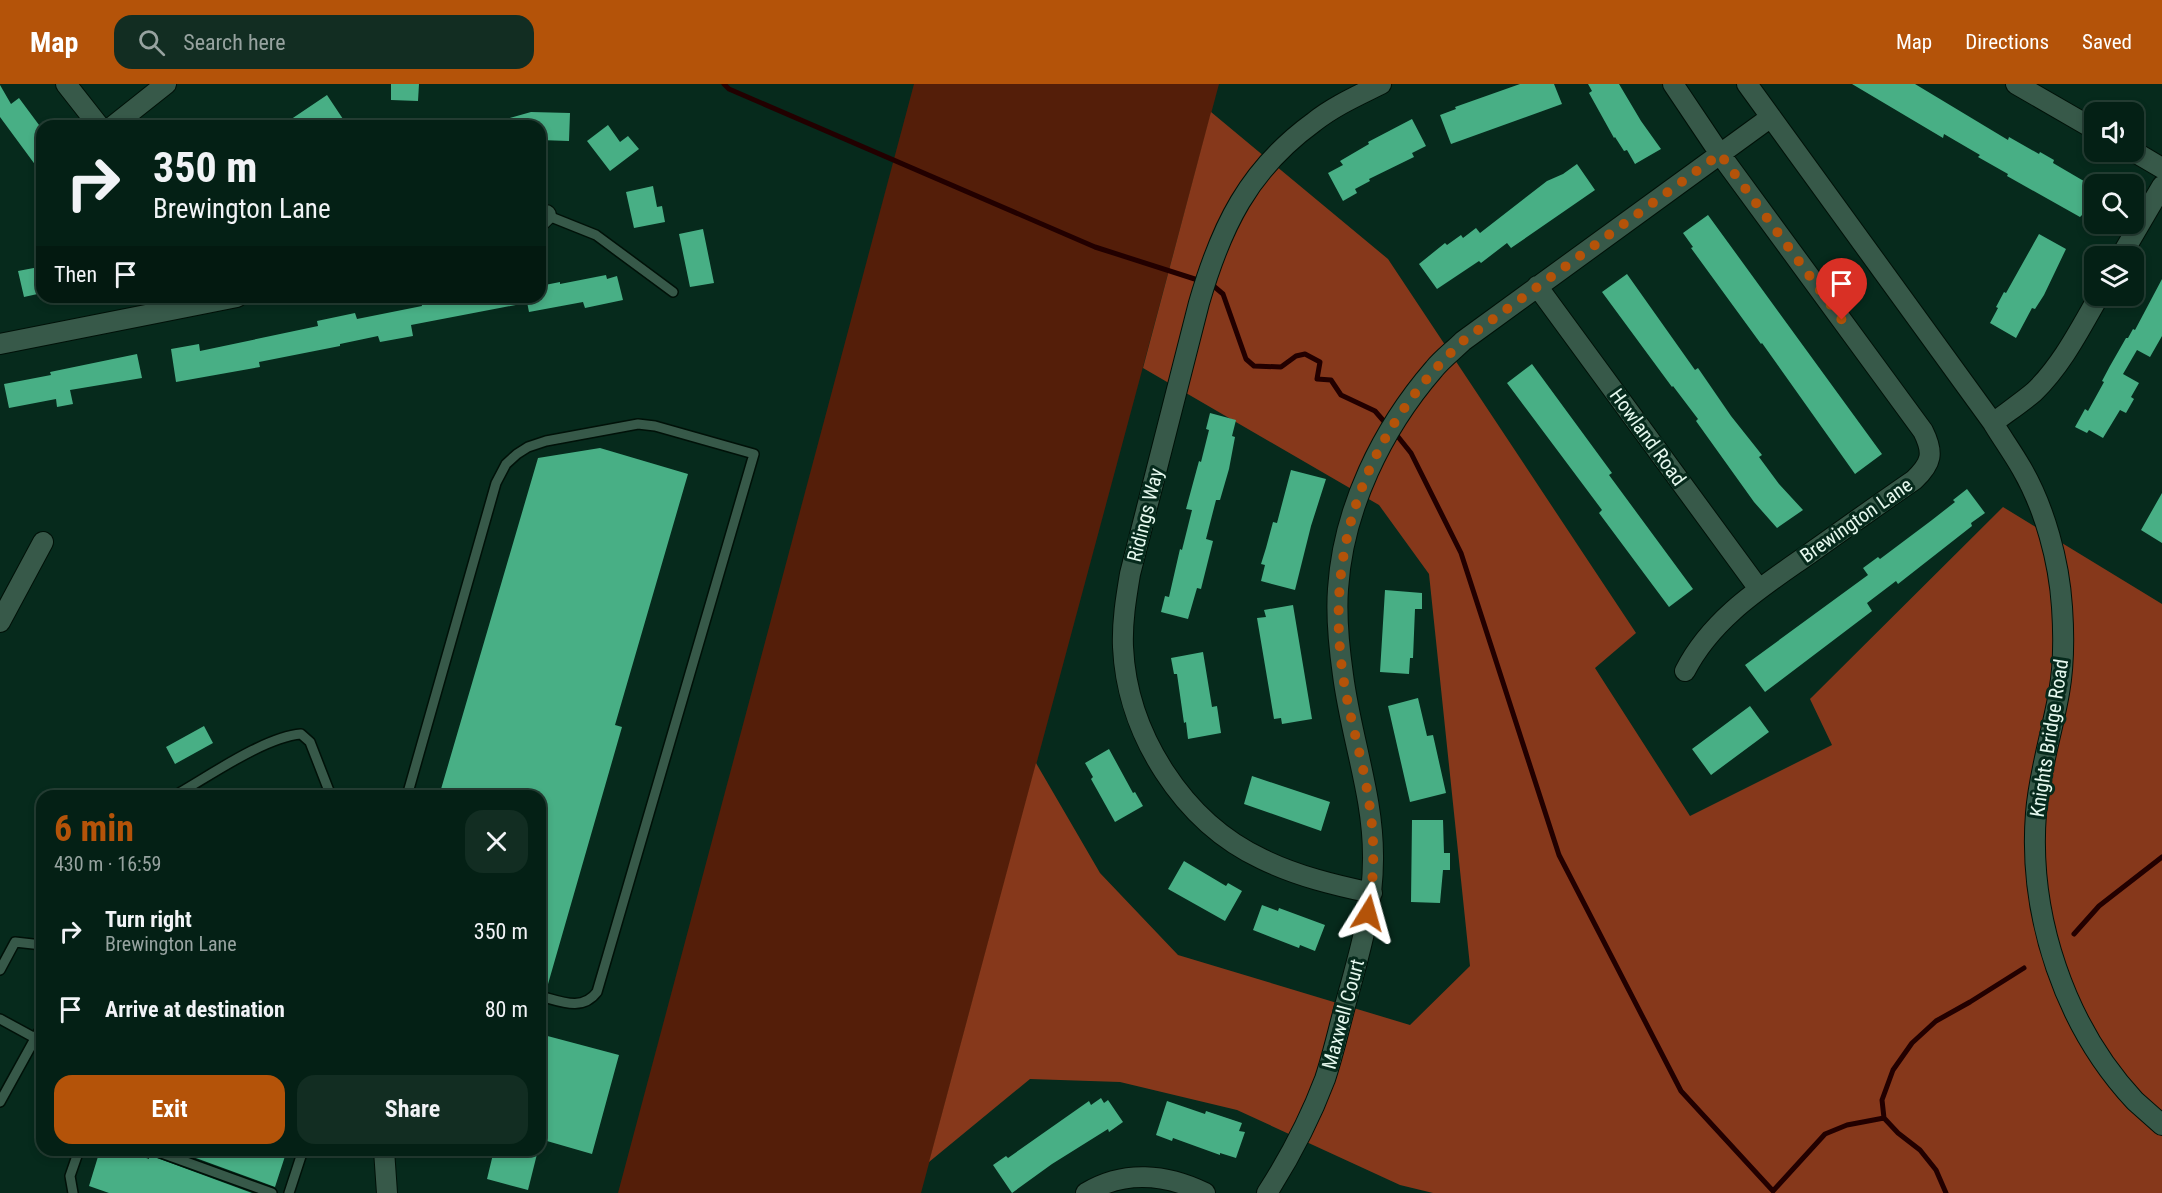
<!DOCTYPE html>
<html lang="en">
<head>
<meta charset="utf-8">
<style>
  :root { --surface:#042015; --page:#122d22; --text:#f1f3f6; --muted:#97a3a0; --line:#253e34; --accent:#b45309 }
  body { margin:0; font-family:"Roboto Condensed",sans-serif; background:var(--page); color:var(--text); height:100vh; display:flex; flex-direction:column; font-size:22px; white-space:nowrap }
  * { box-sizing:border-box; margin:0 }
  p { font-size:20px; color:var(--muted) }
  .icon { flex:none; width:33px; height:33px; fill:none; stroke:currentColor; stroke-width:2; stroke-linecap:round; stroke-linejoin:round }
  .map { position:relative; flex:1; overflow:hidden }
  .sheet { position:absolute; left:36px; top:706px; width:510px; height:366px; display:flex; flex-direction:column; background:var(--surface); border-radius:18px; box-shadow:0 3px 9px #0003,0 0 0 2px var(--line) }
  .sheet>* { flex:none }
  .top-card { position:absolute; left:36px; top:36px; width:510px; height:183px; border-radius:18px; box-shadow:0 3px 9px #0003,0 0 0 2px var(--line); background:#042015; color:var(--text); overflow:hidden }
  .tools { position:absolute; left:2084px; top:18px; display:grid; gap:12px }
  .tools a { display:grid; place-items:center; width:60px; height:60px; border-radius:12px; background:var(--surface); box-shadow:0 3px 9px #0003,0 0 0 2px var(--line); font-size:30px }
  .pin { position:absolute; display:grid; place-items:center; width:51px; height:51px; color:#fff; margin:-62px -26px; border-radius:50% 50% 50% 0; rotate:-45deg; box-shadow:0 0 6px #0007 }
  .pin .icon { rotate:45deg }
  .me { position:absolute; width:66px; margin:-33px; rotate:8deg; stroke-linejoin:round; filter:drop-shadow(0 0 4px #0008) }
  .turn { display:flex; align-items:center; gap:21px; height:126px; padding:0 18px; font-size:27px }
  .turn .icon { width:78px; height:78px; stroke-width:2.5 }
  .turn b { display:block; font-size:42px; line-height:51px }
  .then { display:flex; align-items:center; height:57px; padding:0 18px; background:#0003; gap:12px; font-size:22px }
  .round { display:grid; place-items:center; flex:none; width:63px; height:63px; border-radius:18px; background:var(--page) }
  .headline { display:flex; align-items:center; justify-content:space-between; height:102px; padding:0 18px }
  h1 { font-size:36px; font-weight:700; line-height:45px; color:var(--accent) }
  .button { display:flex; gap:12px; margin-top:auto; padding:12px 18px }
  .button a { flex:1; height:69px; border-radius:18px; background:var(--accent); color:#fff; font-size:24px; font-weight:700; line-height:69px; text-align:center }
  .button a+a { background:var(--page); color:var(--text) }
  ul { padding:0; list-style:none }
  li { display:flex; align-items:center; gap:18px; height:78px; padding:0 18px }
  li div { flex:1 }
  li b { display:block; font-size:22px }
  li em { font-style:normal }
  header { display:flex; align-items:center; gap:36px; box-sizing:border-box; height:84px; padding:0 30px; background:var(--accent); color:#fff }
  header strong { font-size:28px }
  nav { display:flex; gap:33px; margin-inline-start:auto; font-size:21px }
  .search { width:420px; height:54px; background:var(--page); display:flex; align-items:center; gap:15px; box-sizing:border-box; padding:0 21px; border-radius:18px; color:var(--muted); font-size:22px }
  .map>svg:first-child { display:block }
  .green { fill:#541e09 }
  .forest { fill:#86381b }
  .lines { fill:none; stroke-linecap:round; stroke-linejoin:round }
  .stream { stroke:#200; stroke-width:5 }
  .building { fill:#48af85 }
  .lane-casing { stroke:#001108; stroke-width:12 }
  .street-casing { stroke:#001108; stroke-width:22 }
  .lane { stroke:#375949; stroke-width:9 }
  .street { stroke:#375949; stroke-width:20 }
  .route { stroke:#b45309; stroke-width:10; stroke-dasharray:0 18 }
  .labels { text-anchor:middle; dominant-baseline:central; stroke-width:6; stroke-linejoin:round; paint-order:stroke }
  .street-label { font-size:20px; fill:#e5f8ee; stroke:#062a1c }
</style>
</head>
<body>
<header>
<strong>Map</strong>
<div class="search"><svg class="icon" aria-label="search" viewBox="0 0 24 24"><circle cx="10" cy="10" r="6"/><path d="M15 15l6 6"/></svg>Search here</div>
<nav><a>Map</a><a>Directions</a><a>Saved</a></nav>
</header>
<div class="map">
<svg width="2162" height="1109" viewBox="0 0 2162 1109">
  <rect width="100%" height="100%" fill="#062a1c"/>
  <!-- green -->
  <path class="green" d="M914 0H1219L921 1109H618Z"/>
  <!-- forest -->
  <path class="forest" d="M1211 28 1388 175 1636 549 1595 584 1690 732 1832 661 1810 615 2003 423 2162 520V1109H1433L1400 1101 1237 1026 1120 998 1030 995 929 1078 1036 679 1100 789 1178 871 1410 941 1470 882 1429 490 1379 421 1143 284Z"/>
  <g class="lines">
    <!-- stream -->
    <path class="stream" d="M724 0 729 5 1095 163 1201 197
      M1210 199 1223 210 1246 275 1254 282 1281 283 1296 272 1305 270 1320 278 1317 295 1331 296 1341 311 1375 327 1388 342
      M1395 349 1411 369 1461 469 1559 771 1681 1007 1773 1107
      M2074 850 2099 822 2162 773
      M1773 1107 1825 1050 1847 1041 1884 1034
      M1946 1109 1936 1086 1920 1066 1898 1049 1884 1034 1882 1016 1893 986 1912 959 1936 937 1970 918 2024 884"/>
  </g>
  <!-- building -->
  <path class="building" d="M391 0H419L418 17 391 16Z
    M1520 0H1554L1562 20 1451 60 1440 31 1456 25 1455 23Z
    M1588 0H1619L1641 37 1661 65 1635 80 1627 66 1624 67 1615 53 1614 54 1589 9 1592 7Z
    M1852 0H1915L2008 56 2009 53 2039 70 2040 68 2054 76 2053 79 2094 103V137L2082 131 2080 133 2007 92 2008 90 1978 73 1980 71 1944 50 1943 54Z
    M0 1 11 20 19 14 42 45V90L0 33Z
    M327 11 343 35 332 42H281Z
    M531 28 570 29 569 57 540 56V42H496L495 38Z
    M1412 35 1426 62 1412 69 1414 73 1369 95 1370 97 1355 105 1357 109 1343 117 1328 89 1343 81 1340 77 1369 60 1368 58Z
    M608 41 620 58 628 52 639 65 610 87 587 57Z
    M1577 80 1595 106 1511 164 1507 159 1481 179 1479 177 1437 205 1419 180 1445 159 1447 161 1461 151 1463 154 1476 144 1480 149 1547 97 1563 90Z
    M653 102 657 123 662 122 665 138 634 144 626 108Z
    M1708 131 1882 370 1855 390 1762 259 1761 260 1691 164 1693 163 1683 149Z
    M703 145 714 199 690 203 679 150Z
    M2039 150 2066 165 2044 211 2035 225 2032 224 2016 254 1990 239 1998 224 1996 223 2004 208 2006 209Z
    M39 183 40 188H42V209L24 213 18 187Z
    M1627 190 1695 286 1698 284 1731 332 1762 371 1759 373 1779 400 1803 426 1777 444 1754 418 1696 337 1698 335 1673 302 1672 303 1602 208Z
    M606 191 607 195 617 192 623 216 585 224 583 218 529 228 526 213H540V202L560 198V200Z
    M2162 195V252L2150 273 2137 266 2123 290 2139 299 2131 313 2134 315 2126 329 2120 326 2103 354 2089 346 2087 349 2075 343 2085 325 2088 327 2104 298 2102 297 2110 282 2126 254H2128L2133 245 2135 246Z
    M420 213H520L521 220 411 241 413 252 380 258 378 252 340 260V262L259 278 260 283 176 298 171 265 199 260 200 267 318 242 317 237 355 229 357 235 422 222Z
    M137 270 142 294 70 306 73 320 57 323 56 315 9 324 4 300 51 291 50 288Z
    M1532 280 1612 389 1609 391 1693 505 1669 523 1599 429 1602 426 1507 299Z
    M1210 329 1236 336 1232 352 1235 353 1229 385 1220 416H1216L1206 455 1213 457 1201 505 1197 504 1188 535 1161 528 1165 512 1169 513 1180 465 1182 466 1192 426 1186 425 1199 377 1201 378 1209 346 1206 345Z
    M600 364 688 390 615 641 622 643 546 907 540 905V712H439L538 374Z
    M1291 386 1326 395 1311 442 1295 506 1261 497 1265 481 1261 480 1266 464 1273 438 1277 439Z
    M1967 405 1985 429 1971 439 1972 442 1898 500 1896 497 1867 519 1872 527 1765 608 1745 581 1868 491 1863 484 1878 473 1880 475 1932 436 1955 418 1953 416Z
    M2162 409V459L2141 446Z
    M1385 506 1422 509V525H1415L1413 574H1410L1409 590 1380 588Z
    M1293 521 1312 635 1282 640 1281 634 1274 635 1257 534 1266 533 1264 526Z
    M1203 568 1212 623 1217 622 1221 649 1188 655 1186 638 1184 639 1177 590H1174L1171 574Z
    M1418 614 1427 652 1433 651 1446 709 1410 718 1388 622Z
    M1750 622 1769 648 1711 691 1692 665Z
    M204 642 213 659 175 680 166 663Z
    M1109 665 1133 709 1135 708 1143 722 1115 738 1091 695 1093 693 1085 679Z
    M1252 692 1330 718 1321 747 1244 720Z
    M1412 736H1443L1444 769H1450V786H1443L1440 819 1411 818Z
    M1184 777 1226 802 1228 799 1242 807 1225 837 1168 805Z
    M1262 821 1278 827 1279 824 1325 841 1315 867 1300 861 1299 864 1253 846Z
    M540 950 619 971 592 1070 540 1055Z
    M1101 1014 1104 1019 1108 1016 1123 1038 1109 1048 1108 1045 1052 1080 1012 1109 993 1081 1006 1072 1008 1074 1089 1017 1091 1021Z
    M1167 1017 1205 1030 1206 1027 1242 1039 1239 1047 1245 1048 1236 1074 1220 1069V1071L1173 1054 1172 1057 1156 1051Z
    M100 1066H124L149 1075V1071L252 1109H109L89 1102Z
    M174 1066H287L275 1103Z
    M494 1066H538L528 1106 487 1095Z"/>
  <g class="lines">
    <!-- lane casing -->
    <g class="lane-casing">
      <path id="lane" d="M546 131 596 151 673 208
        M174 712C208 693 264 653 301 650L310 658 331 712
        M407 712 496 399 506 380 517 370 528 363 546 357 638 340 655 342 754 370 597 908C582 928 560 917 540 912
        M0 886 15 858 42 861
        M0 935 35 954
        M0 1018 42 942
        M153 1066 272 1109
        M73 1109 70 1092 79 1066
        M289 1109 303 1066"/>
    </g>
    <!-- street casing -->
    <g class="street-casing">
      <path id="street" d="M66 0 99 42
        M1673 0 1720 70 1923 347C1934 369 1932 379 1914 396 1879 420 1844 445 1809 470 1762 503 1712 534 1685 587
        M1747 0 1993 339C2002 354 2013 369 2022 385 2045 425 2059 477 2062 523 2064 552 2064 581 2059 609 2052 649 2039 689 2036 729 2028 832 2065 942 2135 1017 2144 1025 2153 1033 2162 1041
        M2016 0 2094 45
        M113 42 166 0
        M2133 67 2162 84
        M540 137 546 131
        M2121 172 2162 102
        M1537 202 1759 505
        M0 260 237 213
        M1993 339C2006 329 2021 319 2034 308 2062 281 2080 245 2099 212
        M0 538 43 458
        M1372 809C1334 801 1297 792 1262 775 1183 738 1127 650 1123 563 1122 538 1126 514 1130 490L1199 219C1221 143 1248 86 1314 38 1334 22 1359 11 1381 0
        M384 1066 387 1109
        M1086 1109C1124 1086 1166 1090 1205 1109
        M1267 1109C1290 1073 1310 1035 1325 995 1334 968 1340 939 1348 911 1360 867 1373 823 1373 776 1374 713 1351 654 1343 591 1339 563 1336 533 1338 505 1343 425 1382 345 1434 285 1442 275 1454 266 1463 257L1771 33"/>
    </g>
    <!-- lane -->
    <use href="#lane" class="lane"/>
    <!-- street -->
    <use href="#street" class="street"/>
  </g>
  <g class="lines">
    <!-- route -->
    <path class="route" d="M1368 829C1375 791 1375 751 1368 712 1362 672 1349 633 1343 592 1324 461 1367 347 1463 257L1720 70 1842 236"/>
  </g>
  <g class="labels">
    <!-- street labels -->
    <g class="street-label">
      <text transform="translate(1648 353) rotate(54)">Howland Road</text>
      <text transform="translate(1145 431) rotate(-76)">Ridings Way</text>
      <text transform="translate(1856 436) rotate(-35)">Brewington Lane</text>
      <text transform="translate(2049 654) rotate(-81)">Knights Bridge Road</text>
      <text transform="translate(1343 930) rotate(-75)">Maxwell Court</text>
    </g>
  </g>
</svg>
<div class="tools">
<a><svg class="icon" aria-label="sound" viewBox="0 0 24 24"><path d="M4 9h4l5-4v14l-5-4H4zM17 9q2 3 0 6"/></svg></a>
<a><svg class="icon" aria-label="search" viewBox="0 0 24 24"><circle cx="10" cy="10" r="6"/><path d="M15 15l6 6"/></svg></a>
<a><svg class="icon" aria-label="layers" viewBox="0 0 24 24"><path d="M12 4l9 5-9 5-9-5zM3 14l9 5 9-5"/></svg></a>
</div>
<div class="pin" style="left:1842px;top:236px;background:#d93025"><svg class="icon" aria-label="arrive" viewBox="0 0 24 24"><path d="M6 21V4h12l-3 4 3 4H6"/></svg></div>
<svg class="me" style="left:1368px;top:829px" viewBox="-20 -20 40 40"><path d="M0-17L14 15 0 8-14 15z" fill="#b45309" stroke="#fff" stroke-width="4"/></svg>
<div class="top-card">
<div class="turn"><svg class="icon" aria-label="right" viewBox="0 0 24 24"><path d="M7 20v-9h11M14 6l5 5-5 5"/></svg><div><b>350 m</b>Brewington Lane</div></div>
<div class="then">Then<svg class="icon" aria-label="arrive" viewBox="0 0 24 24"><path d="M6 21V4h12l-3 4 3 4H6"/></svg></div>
</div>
<section class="sheet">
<div class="headline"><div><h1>6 min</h1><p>430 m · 16:59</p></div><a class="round"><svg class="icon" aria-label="close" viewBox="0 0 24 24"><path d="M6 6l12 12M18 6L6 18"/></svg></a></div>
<ul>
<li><svg class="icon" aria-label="right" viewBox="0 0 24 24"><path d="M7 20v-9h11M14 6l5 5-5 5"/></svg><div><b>Turn right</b><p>Brewington Lane</p></div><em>350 m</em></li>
<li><svg class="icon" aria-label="arrive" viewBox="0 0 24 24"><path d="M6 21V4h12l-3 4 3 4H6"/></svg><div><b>Arrive at destination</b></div><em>80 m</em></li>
</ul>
<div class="button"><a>Exit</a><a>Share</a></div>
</section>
</div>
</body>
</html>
